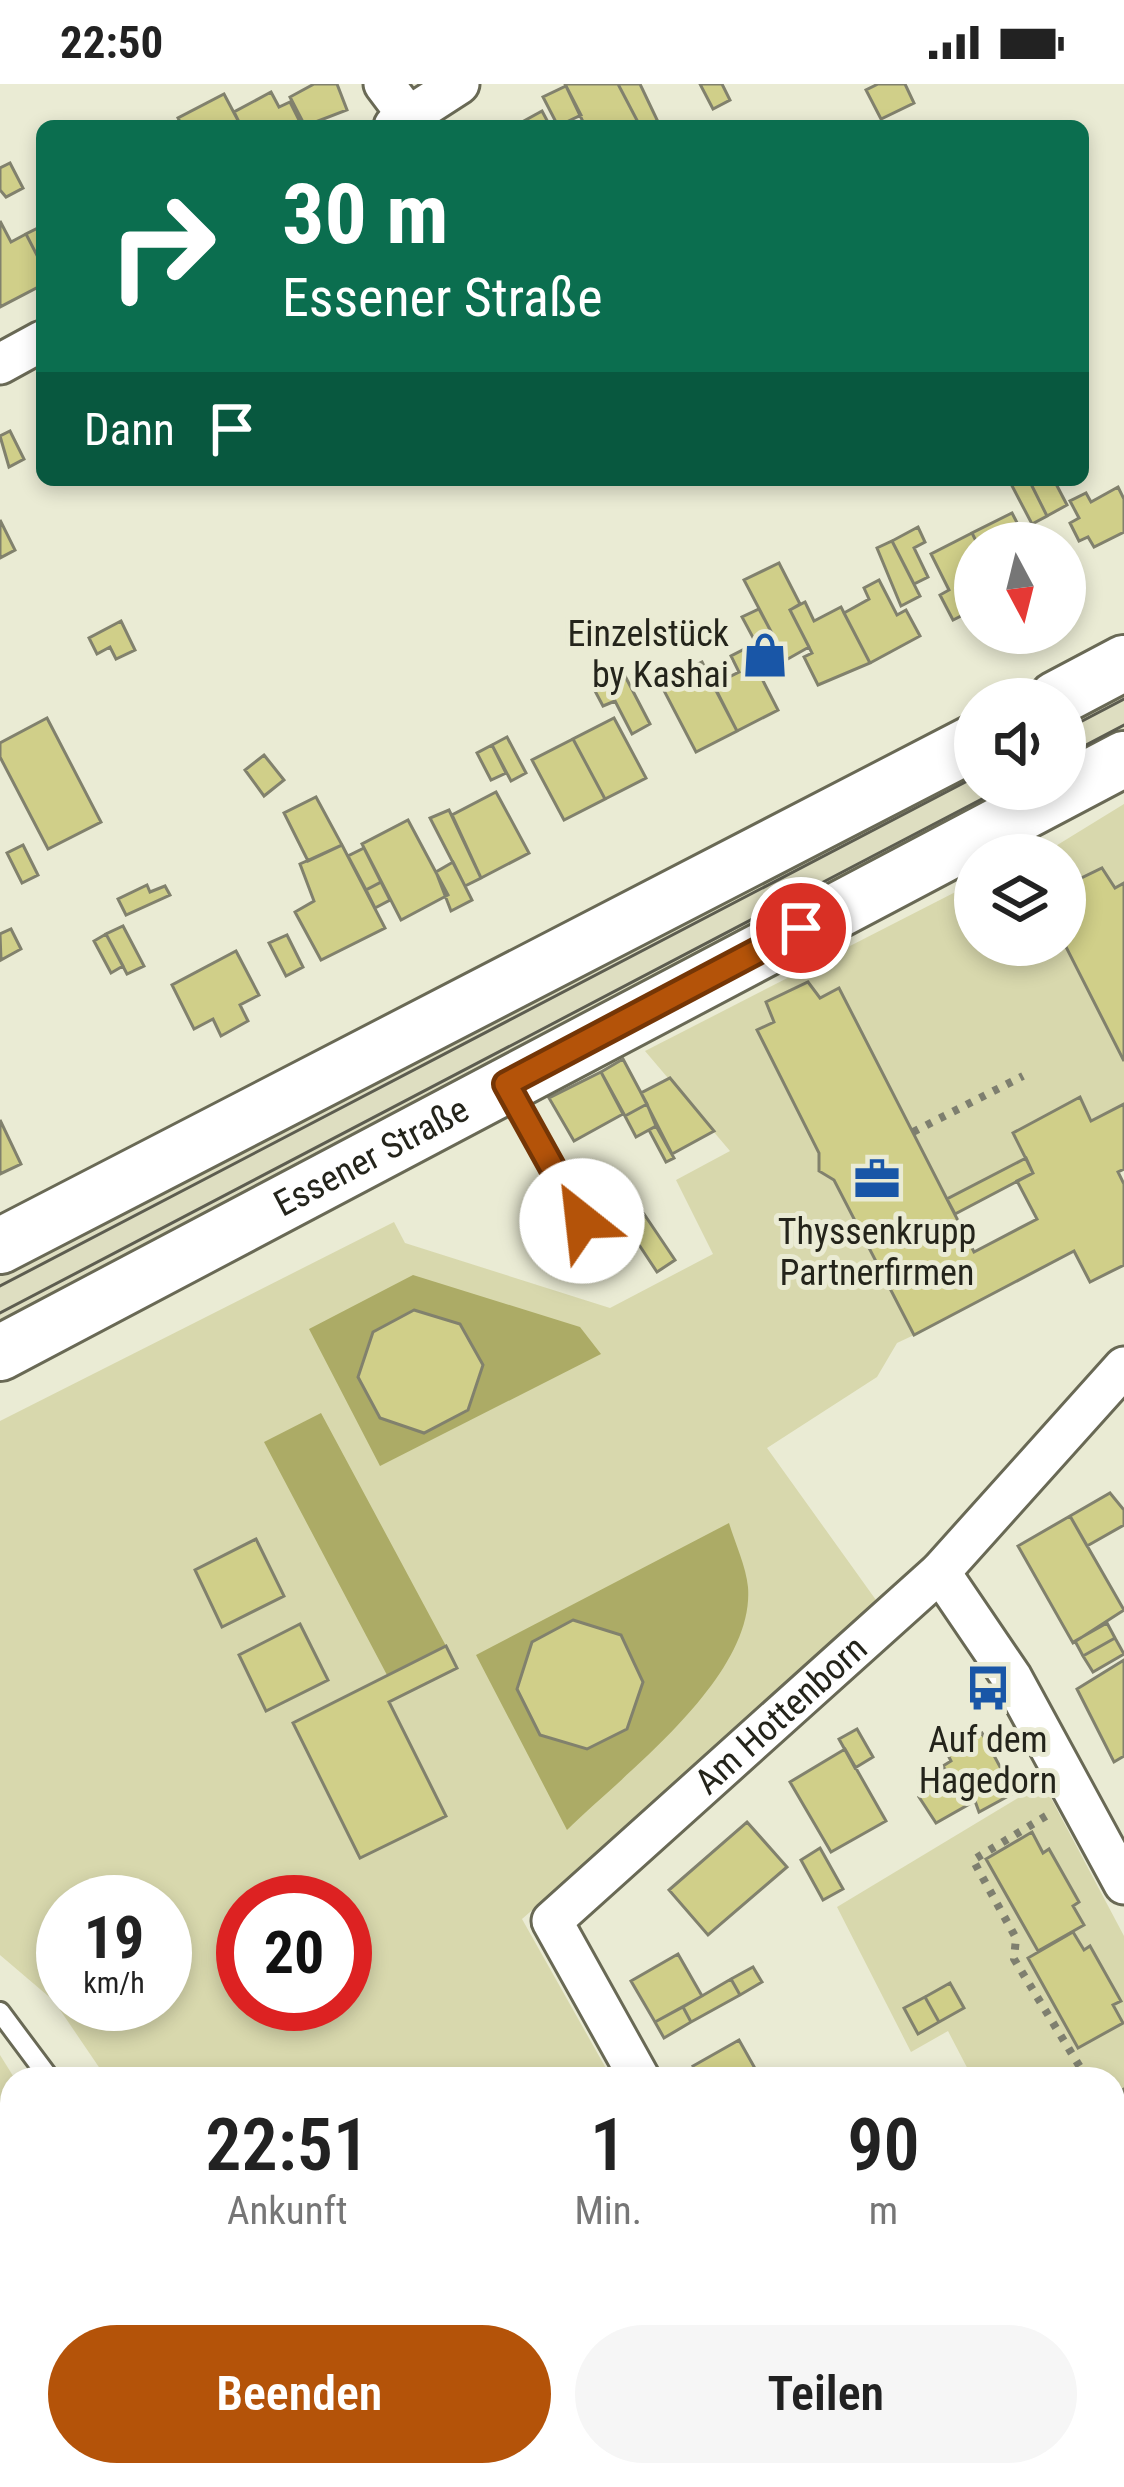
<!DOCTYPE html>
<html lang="de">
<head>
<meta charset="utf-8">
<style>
  :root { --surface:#fff; --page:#f6f6f6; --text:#222; --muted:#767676; --accent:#b45309 }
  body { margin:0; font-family:"Roboto Condensed",sans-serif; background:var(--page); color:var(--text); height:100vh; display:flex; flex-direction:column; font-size:45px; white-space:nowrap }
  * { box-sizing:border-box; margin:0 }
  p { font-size:39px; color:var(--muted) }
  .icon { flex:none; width:66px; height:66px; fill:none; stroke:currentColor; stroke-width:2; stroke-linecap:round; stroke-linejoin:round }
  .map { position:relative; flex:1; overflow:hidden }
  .sheet { position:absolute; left:0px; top:1983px; width:1125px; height:420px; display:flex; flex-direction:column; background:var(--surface); border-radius:36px 36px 0 0; box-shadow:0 6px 18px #0003 }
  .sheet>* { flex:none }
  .banner { position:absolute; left:36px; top:36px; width:1053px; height:366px; border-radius:18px; box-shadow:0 6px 18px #0003; background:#0b6e4f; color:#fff; overflow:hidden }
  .needle { width:78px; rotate:173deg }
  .buttons { position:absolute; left:954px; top:438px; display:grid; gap:24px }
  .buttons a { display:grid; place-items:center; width:132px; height:132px; border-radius:50%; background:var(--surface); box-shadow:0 6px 18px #0003; font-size:60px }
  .speed { position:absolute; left:36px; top:1791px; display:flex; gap:24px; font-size:60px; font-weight:700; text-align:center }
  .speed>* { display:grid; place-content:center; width:156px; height:156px; border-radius:50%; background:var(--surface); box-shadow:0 6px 18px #0003; line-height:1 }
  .speed small { font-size:30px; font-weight:400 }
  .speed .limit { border:18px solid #d22; background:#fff; color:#111 }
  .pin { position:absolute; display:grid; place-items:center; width:102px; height:102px; color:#fff; margin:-51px; border:6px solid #fff; border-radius:50%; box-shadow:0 3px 12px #0007 }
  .me { position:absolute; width:132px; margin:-66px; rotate:331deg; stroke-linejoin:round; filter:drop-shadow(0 0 9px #0008) }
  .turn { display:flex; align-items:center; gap:42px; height:252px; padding:0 48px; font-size:54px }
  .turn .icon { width:156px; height:156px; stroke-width:2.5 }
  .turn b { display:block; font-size:84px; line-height:102px }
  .then { display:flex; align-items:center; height:114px; padding:0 48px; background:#0003; gap:24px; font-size:45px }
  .eta { display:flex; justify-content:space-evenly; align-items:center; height:204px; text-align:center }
  .eta b { font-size:72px; font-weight:600; line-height:84px }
  .action { display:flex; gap:24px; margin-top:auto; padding:24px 48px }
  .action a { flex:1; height:138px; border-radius:72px; background:var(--accent); color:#fff; font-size:48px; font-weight:600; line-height:138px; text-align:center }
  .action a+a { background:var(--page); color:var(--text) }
  .status { display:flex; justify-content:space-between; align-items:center; height:84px; padding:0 60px; background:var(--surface); direction:ltr }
  .status svg { height:33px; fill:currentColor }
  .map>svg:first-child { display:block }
  .built { fill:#dedec1 }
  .green { fill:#d8d8ad; fill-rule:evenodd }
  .forest { fill:#acab66; fill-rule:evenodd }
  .building { fill:#d0cf89; stroke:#81816d; stroke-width:3 }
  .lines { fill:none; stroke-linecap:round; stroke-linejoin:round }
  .service-casing { stroke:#696955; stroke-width:24 }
  .minor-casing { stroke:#696955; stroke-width:45 }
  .secondary-casing { stroke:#696955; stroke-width:60 }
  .path { stroke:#7e7f6f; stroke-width:8; stroke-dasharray:6 9; stroke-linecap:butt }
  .service { stroke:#fff; stroke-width:18 }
  .minor { stroke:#fff; stroke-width:39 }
  .secondary { stroke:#fff; stroke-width:54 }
  .tram { stroke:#5d5d50; stroke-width:3 }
  .route-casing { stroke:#753606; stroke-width:30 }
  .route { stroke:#b45309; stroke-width:21 }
  .labels { text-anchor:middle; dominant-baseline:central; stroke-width:10; stroke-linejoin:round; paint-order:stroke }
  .poi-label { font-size:36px; fill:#24241b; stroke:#eaebd4 }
  .street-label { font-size:36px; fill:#24241b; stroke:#eaebd4 }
</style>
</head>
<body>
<div class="status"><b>22:50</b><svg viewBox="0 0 49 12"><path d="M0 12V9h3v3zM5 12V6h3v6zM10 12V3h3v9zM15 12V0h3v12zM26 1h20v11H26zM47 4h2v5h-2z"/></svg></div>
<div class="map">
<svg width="1124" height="2403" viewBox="0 0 1124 2403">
  <rect width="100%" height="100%" fill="#eaebd4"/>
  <!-- built -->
  <path class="built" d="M1124 602V653L1065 684V634Z
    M975 681V705H1025L0 1243V1184Z"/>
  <!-- green -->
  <path class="green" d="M1124 720V799L1115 804 1102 785 1065 802V771H1041Z
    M975 798V861H1065L1124 977V1020L1091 1037 1080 1014 1013 1049 1026 1074 947 1115 840 904 820 914 807 898 767 918 819 1069V1087L834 1096 914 1251 897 1259 877 1293 767 1364 881 1523 522 1835 612 1995H107L54 1917 0 1871V1337L394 1138 405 1159 610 1224 713 1170 676 1096 730 1067 645 967ZM63 1818H165V1920H63ZM243 1818H345V1920H243Z
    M1043 1699 1124 1852V2247L1113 2227V1995H973L948 1947 911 1968 837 1823Z
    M0 1971 15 1995 12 2391H231L237 2403H0Z
    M305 2391H537L514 2403H310Z"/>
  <!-- forest -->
  <path class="forest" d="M413 1191 580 1243 601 1270 380 1382 309 1245ZM414 1226 460 1240 483 1281 424 1349 380 1334 358 1293 373 1248Z
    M321 1329 446 1562 387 1591 264 1358Z
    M729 1439C735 1459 746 1482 748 1503 755 1593 626 1688 567 1746L476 1571ZM573 1536 621 1551 643 1598 627 1645 587 1665 540 1651 517 1605 532 1558Z"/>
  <!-- building -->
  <path class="building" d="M314 0H337L347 26 305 42 290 13Z
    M618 0 640 42H585L565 0Z
    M618 0H640L660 42H640Z
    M700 0H722L730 16 713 25Z
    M878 0H905L914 19 881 35 866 6Z
    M566 2 581 31 558 42 543 13Z
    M271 8 279 23 290 18 302 42H241L234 28Z
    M224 10 241 42H182L178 34Z
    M542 27 550 42H526L524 37Z
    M10 79 23 104 6 113 0 106V84Z
    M0 137 11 158 26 150 42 181V201L0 223Z
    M42 142V181L26 150Z
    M10 347 24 375 9 383 0 352Z
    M1009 396H1029L1047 432 1032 440Z
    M1029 396H1054L1067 421 1047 432Z
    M1118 403 1124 415V448L1094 463 1088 453 1079 457 1070 439 1079 434 1070 417 1086 409 1091 418Z
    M1012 429 1027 458 1036 453 1039 459H977L972 449Z
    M0 436 15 466 0 474Z
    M918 443 925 458 914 464 928 493 914 500 892 457Z
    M972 449 977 459 975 525 953 536 940 511 949 506 931 470Z
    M892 457 920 512 901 522 877 464Z
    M779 479 800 520 790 526 809 563 786 576 744 496Z
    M879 496 897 531 906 526 920 552 870 579 844 529 869 515 864 504Z
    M805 518 814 537 841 523 870 579 818 601 804 573 812 569 790 526Z
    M759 525 786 576 759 589 778 626 737 647 713 601 739 588 731 572 756 559 742 533Z
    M121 537 135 566 116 575 110 563 97 570 89 554Z
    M702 578 737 647 696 668 660 599Z
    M625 592 650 640 632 650 615 617 603 622 595 607Z
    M47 634 101 738 48 765 0 673V659Z
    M614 634 646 694 605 715 573 655Z
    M507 653 526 689 511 697 492 661Z
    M573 655 605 715 564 736 532 676Z
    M492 661 506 689 491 696 477 669Z
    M264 671 284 696 264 712 245 686Z
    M496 708 529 769 481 794 452 731Z
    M316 713 342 761 308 777 284 729Z
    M449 726 481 794 465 802 430 734Z
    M408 736 448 811 401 836 362 760Z
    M23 761 38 791 22 799 7 769Z
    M342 761 385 844 321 876 295 828 314 817 300 780Z
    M364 764 381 798 366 806 348 772Z
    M453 778 472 816 451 827 436 788Z
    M1102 784 1115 804 1124 799V977L1065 861V802Z
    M381 798 390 816 375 824 366 806Z
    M147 801 150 808 165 802 170 811 126 831 118 815Z
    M123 842 144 882 127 890 106 850Z
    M11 845 21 865 1 876 0 850Z
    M106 850 123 882 111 889 94 857Z
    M287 851 303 883 286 892 269 859Z
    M236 867 259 911 240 921 248 937 221 952 213 935 194 945 172 901Z
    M808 898 820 914 839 904 974 1168 1037 1135 1017 1097 1033 1089 1013 1049 1080 1013 1091 1037 1124 1020V1085L1118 1088 1124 1100V1181L1090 1198 1074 1167 914 1251 834 1096 819 1087V1069L757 946 774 938 766 918Z
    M623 975 647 1020 625 1032 601 988Z
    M601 988 623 1030 574 1057 549 1014Z
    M670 994 714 1047 672 1070 641 1009Z
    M647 1020 656 1042 636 1053 625 1032Z
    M0 1036 21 1080 0 1090Z
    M656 1042 674 1074 666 1078 649 1046Z
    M1026 1074 1033 1089 955 1130 947 1115Z
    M642 1127 675 1176 657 1188 624 1138Z
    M414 1226 460 1240 483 1281 468 1326 424 1349 380 1334 358 1293 373 1248Z
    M1110 1409 1124 1426V1441L1087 1462 1070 1432Z
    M1070 1432 1124 1526 1073 1559 1018 1462Z
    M256 1455 284 1512 222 1543 195 1486Z
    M573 1536 621 1551 643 1598 627 1645 587 1665 540 1651 517 1605 532 1558Z
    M1107 1539 1115 1554 1083 1572 1075 1557Z
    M300 1540 328 1596 266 1627 239 1571Z
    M1115 1554 1124 1570 1093 1588 1083 1572Z
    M446 1562 457 1584 389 1618 446 1732 360 1774 293 1639Z
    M1124 1576V1672L1114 1678 1077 1605Z
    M857 1645 873 1673 855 1684 839 1655Z
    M982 1649 1014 1709 979 1728 975 1717 936 1739 919 1713 951 1695 943 1682 951 1677 947 1669Z
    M845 1665 886 1737 831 1768 790 1698Z
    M747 1738 787 1783 708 1851 669 1806Z
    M1032 1748 1043 1769 1049 1765 1079 1818 1073 1822 1084 1841 1038 1867 986 1775Z
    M820 1764 843 1805 823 1816 801 1776Z
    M1073 1848 1084 1866 1090 1862 1121 1917 1113 1921 1123 1939 1078 1964 1028 1874Z
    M678 1870 702 1912 655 1938 631 1897Z
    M753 1883 762 1898 740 1911 731 1895Z
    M731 1895 740 1911 691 1938 683 1923Z
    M950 1899 964 1924 939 1938 925 1913Z
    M925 1913 939 1938 918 1950 904 1924Z
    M683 1923 691 1938 664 1954 655 1938Z
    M739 1956 761 1995H700L693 1982Z
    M1124 2005V2058L1113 2039V2012Z
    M927 2391H976L963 2398 966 2403H917L914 2398Z
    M1000 2391H1083V2392L1063 2403H1007Z"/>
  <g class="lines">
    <!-- service casing -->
    <g class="service-casing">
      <path id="service" d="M508 1004 582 1137
        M0 1928 50 1995
        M259 2391 265 2403
        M726 2391 736 2403
        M618 2403 640 2391"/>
    </g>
    <!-- minor casing -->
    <g class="minor-casing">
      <g id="minor">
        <path d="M384 0 408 32"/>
        <path d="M394 42 459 0"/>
        <path d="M0 280 42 257"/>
        <path d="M940 1488 1012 1594 1124 1800"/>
        <path id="s1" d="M640 1995 552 1837 940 1488 1124 1283"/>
        <path d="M862 2391 869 2403"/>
      </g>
    </g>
    <!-- secondary casing -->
    <g class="secondary-casing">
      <g id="secondary">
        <path d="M1056 615 1124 579"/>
        <path d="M0 1162 975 658"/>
        <path id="s2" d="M0 1269 1124 675"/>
      </g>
    </g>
    <!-- path -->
    <path class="path" d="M913 1048 1023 992
      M1046 1732 973 1776 1016 1854 1014 1875 1083 1988
      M1113 2087 1124 2109"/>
    <!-- service -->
    <use href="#service" class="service"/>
    <!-- minor -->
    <use href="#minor" class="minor"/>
    <!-- secondary -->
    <use href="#secondary" class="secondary"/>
    <!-- tram -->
    <path class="tram" d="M1065 646 1124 615
      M1065 672 1124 641
      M0 1202 975 693
      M0 1229 1001 705"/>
  </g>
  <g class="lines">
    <!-- route casing -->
    <g class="route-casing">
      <path id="route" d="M582 1137 506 1000 801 844"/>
    </g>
    <!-- route -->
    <use href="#route" class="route"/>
  </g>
  <!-- icons -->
  <defs>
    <g id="shop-bare" transform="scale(3.6)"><path d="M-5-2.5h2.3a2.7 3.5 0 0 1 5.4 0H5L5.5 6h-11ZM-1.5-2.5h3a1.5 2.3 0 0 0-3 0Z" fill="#1956a7" stroke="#eaebd4" stroke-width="2.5" paint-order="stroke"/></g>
    <g id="office-bare" transform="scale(3.6)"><path d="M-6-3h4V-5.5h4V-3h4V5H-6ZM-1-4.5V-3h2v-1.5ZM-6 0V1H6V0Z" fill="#1956a7" stroke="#eaebd4" stroke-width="2.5" paint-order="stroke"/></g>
    <g id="bus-bare" transform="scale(3.6)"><path d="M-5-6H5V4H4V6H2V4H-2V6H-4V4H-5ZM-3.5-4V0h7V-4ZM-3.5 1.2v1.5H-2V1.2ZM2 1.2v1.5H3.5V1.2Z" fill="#1956a7" stroke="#eaebd4" stroke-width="2.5" paint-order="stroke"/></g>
  </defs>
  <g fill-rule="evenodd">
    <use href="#shop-bare" x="765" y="571"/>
    <use href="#office-bare" x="877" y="1095"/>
    <use href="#bus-bare" x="988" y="1604"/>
  </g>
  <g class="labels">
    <!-- poi labels -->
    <g class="poi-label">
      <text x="729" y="550" text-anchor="end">Einzelstück<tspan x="729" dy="41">by Kashai</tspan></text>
      <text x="877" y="1148">Thyssenkrupp<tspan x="877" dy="41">Partnerfirmen</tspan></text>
      <text x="988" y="1656">Auf dem<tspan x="988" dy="41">Hagedorn</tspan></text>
    </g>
    <!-- street labels -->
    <g class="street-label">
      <text stroke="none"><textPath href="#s2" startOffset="420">Essener Straße</textPath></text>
      <text stroke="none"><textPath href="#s1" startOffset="489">Am Hottenborn</textPath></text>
    </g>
  </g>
</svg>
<div class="buttons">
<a><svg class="needle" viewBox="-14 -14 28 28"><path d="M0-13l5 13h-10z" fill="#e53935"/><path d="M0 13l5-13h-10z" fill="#767676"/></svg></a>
<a><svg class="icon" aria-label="sound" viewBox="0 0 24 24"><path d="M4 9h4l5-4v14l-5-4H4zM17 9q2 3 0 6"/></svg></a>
<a><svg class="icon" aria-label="layers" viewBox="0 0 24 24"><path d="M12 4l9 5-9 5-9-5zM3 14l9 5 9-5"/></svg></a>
</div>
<div class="speed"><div>19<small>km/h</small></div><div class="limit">20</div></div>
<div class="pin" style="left:801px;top:844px;background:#d93025"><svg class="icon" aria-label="arrive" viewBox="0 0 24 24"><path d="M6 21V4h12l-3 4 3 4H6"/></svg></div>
<svg class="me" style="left:582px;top:1137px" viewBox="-20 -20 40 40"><circle r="19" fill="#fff"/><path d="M0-13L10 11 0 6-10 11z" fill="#b45309"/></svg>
<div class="banner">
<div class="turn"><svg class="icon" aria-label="right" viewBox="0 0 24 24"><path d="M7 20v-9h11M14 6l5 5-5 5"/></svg><div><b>30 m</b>Essener Straße</div></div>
<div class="then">Dann<svg class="icon" aria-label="arrive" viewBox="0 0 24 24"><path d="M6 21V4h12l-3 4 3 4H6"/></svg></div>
</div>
<section class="sheet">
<div class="eta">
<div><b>22:51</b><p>Ankunft</p></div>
<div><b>1</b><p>Min.</p></div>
<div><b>90</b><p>m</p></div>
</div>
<div class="action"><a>Beenden</a><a>Teilen</a></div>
</section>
</div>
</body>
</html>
